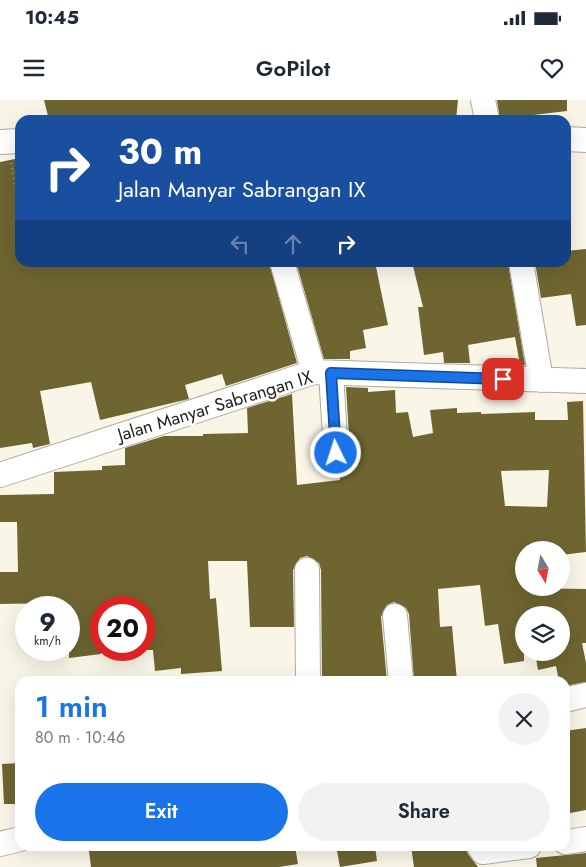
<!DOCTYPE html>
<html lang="en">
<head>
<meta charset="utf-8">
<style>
  :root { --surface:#fff; --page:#f2f2f3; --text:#1f2937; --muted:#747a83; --accent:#1a73e8 }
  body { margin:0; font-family:Jost,sans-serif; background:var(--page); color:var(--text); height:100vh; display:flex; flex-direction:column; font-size:19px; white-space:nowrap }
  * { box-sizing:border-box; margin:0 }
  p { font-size:16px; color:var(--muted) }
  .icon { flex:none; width:28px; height:28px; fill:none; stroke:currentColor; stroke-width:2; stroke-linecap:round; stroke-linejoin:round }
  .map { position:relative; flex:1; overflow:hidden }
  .panel { position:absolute; left:15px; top:576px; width:555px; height:175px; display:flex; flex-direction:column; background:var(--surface); border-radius:15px; box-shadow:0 5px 20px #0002 }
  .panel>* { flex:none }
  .top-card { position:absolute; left:15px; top:15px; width:556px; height:152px; border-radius:15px; box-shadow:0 5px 20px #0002; background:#1a4fa0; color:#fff; overflow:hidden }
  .needle { width:32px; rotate:170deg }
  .buttons { position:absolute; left:515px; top:441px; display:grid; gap:10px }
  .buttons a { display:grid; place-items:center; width:55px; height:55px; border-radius:50%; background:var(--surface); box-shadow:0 5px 20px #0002; font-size:25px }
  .speed { position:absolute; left:15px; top:496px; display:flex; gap:10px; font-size:25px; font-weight:700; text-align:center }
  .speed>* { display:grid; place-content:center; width:65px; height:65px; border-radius:50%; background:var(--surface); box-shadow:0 5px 20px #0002; line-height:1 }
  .speed small { font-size:12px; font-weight:400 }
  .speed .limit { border:8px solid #d22; background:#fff; color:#111 }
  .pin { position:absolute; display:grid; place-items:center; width:42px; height:42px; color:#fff; margin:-21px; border-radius:10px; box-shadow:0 2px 8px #0006 }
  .me { position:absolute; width:55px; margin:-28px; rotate:356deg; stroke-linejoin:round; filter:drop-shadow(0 0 4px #0008) }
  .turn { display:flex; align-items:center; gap:18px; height:105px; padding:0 20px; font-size:22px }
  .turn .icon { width:65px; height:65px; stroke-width:2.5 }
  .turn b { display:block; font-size:35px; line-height:42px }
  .lanes { display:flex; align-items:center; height:48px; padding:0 20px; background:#0003; justify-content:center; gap:25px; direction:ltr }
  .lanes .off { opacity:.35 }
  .round { display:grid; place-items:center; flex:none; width:52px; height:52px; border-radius:26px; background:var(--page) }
  .headline { display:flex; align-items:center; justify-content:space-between; height:85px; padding:0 20px }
  h1 { font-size:30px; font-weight:600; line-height:38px; color:var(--accent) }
  .button { display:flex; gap:10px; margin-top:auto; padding:10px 20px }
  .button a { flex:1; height:58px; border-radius:30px; background:var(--accent); color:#fff; font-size:20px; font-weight:600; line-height:58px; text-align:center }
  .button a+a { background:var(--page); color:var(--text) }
  .status { display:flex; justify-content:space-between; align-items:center; height:35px; padding:0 25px; background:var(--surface); direction:ltr }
  .status svg { height:14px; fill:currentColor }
  header { display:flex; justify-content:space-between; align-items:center; height:65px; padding:0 20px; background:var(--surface); font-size:22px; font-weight:600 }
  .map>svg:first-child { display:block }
  .building { fill:#6e6531; fill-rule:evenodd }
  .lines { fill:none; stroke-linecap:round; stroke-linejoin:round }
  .minor-casing { stroke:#afac9e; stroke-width:26 }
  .path { stroke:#96948a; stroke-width:3; stroke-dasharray:1 4; stroke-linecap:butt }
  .minor { stroke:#fff; stroke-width:24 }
  .route-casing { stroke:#114b97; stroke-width:12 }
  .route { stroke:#1a73e8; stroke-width:9 }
  .labels { text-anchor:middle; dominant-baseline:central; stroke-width:5; stroke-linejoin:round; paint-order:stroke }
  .street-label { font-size:18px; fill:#1e1d18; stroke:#fff }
</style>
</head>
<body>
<div class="status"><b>10:45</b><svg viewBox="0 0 49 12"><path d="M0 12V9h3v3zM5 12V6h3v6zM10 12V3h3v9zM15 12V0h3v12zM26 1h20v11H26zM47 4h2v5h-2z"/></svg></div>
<header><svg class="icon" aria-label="menu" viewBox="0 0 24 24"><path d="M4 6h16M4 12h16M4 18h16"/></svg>GoPilot<svg class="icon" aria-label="heart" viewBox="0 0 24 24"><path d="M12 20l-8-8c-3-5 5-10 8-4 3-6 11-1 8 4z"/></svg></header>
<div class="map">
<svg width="586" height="767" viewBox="0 0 586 767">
  <rect width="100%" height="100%" fill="#f9f6e8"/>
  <!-- building -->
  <path class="building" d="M44 0H458L456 20 408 18V20H49Z
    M497 0H567V11L525 16 526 20H500Z
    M20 58V162H269L297 263 226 286 222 274 185 285 189 299 100 320 91 282 40 291 50 344 33 348 32 343 0 348V62Z
    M586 149V225L576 226 571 194 541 198 535 162H566V151Z
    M296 162H375L388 225 363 230 366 248 350 251V259H324Z
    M412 162H508L525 265H520L515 237 468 245 470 263H444L443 252 424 255 418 207H423Z
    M346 287 368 288V292L395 290 396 313 408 312 413 337 433 333 430 310 457 308V313L481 312V314L535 312V320H568L567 302 583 301 586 452 561 455V450H524V488L586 489V543H582L586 563V582L565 586V581H559L556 566 538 570 535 552H561V515H524V561L504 564 498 524 485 526 480 485 438 489 440 527 452 526 457 581H414L409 514 406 508 394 502 387 505 381 517 387 581H322L321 470 319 463 307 456 300 458 293 470 294 527H250L247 461H208L210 499 216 498 222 571 181 574V568L155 571 153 550H144V508H101V554L69 558V508H57V503L0 504V472H18L17 422H0V395L54 394V372L102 370V366L125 365V348L164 336H203V334L248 333 247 308 292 294 297 385 340 380 339 366 348 360 350 352ZM549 370 547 407 505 406 501 371Z
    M586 628V710L565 714V631Z
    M20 663V704H4L2 664Z
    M118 746H295L298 764 279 767H91L89 751Z
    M365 746H375L377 761 340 767 337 751Z
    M411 746H465L468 754 478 767H414Z
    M586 753V767H537L536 758Z"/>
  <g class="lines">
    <!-- minor casing -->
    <g class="minor-casing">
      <path id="minor" d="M483 0 487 20
        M566 39 586 40
        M0 42 20 41
        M282 162 314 272
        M521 162 541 280
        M331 273 336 353
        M0 375 314 272 586 281
        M307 470 308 581
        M395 516 401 581
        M565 600 586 595
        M565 742 586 739
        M0 744 20 739
        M479 746 483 752 529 746"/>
    </g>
    <!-- path -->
    <path class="path" d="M11 63 20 111"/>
    <!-- minor -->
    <use href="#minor" class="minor"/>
  </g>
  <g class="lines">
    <!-- route casing -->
    <g class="route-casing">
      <path id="route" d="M336 353 331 273 503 279"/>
    </g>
    <!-- route -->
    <use href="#route" class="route"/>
  </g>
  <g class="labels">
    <!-- street labels -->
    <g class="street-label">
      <text transform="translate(215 306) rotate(-17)">Jalan Manyar Sabrangan IX</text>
    </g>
  </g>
</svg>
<div class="buttons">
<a><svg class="needle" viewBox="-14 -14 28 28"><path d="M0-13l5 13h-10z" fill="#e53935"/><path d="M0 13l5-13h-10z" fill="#747a83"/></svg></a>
<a><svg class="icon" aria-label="layers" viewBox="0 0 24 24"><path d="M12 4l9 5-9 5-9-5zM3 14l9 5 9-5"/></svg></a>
</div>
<div class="speed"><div>9<small>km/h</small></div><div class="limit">20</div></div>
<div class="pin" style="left:503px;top:279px;background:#d93025"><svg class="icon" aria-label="arrive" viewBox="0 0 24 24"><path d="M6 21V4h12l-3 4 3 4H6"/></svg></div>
<svg class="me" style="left:336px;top:353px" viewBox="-20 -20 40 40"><circle r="17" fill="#1a73e8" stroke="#fff" stroke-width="3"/><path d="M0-11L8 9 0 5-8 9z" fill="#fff"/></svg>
<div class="top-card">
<div class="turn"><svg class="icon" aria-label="right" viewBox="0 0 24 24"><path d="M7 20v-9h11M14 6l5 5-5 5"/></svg><div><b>30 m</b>Jalan Manyar Sabrangan IX</div></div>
<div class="lanes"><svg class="icon off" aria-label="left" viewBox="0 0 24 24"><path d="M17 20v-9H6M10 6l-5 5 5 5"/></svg><svg class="icon off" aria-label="ahead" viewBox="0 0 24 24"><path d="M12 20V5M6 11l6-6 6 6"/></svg><svg class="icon" aria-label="right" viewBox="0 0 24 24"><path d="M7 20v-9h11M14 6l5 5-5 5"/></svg></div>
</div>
<section class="panel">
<div class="headline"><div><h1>1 min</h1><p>80 m · 10:46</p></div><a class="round"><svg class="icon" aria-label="close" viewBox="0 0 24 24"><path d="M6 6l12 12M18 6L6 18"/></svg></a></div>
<div class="button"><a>Exit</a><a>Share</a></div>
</section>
</div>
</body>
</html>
